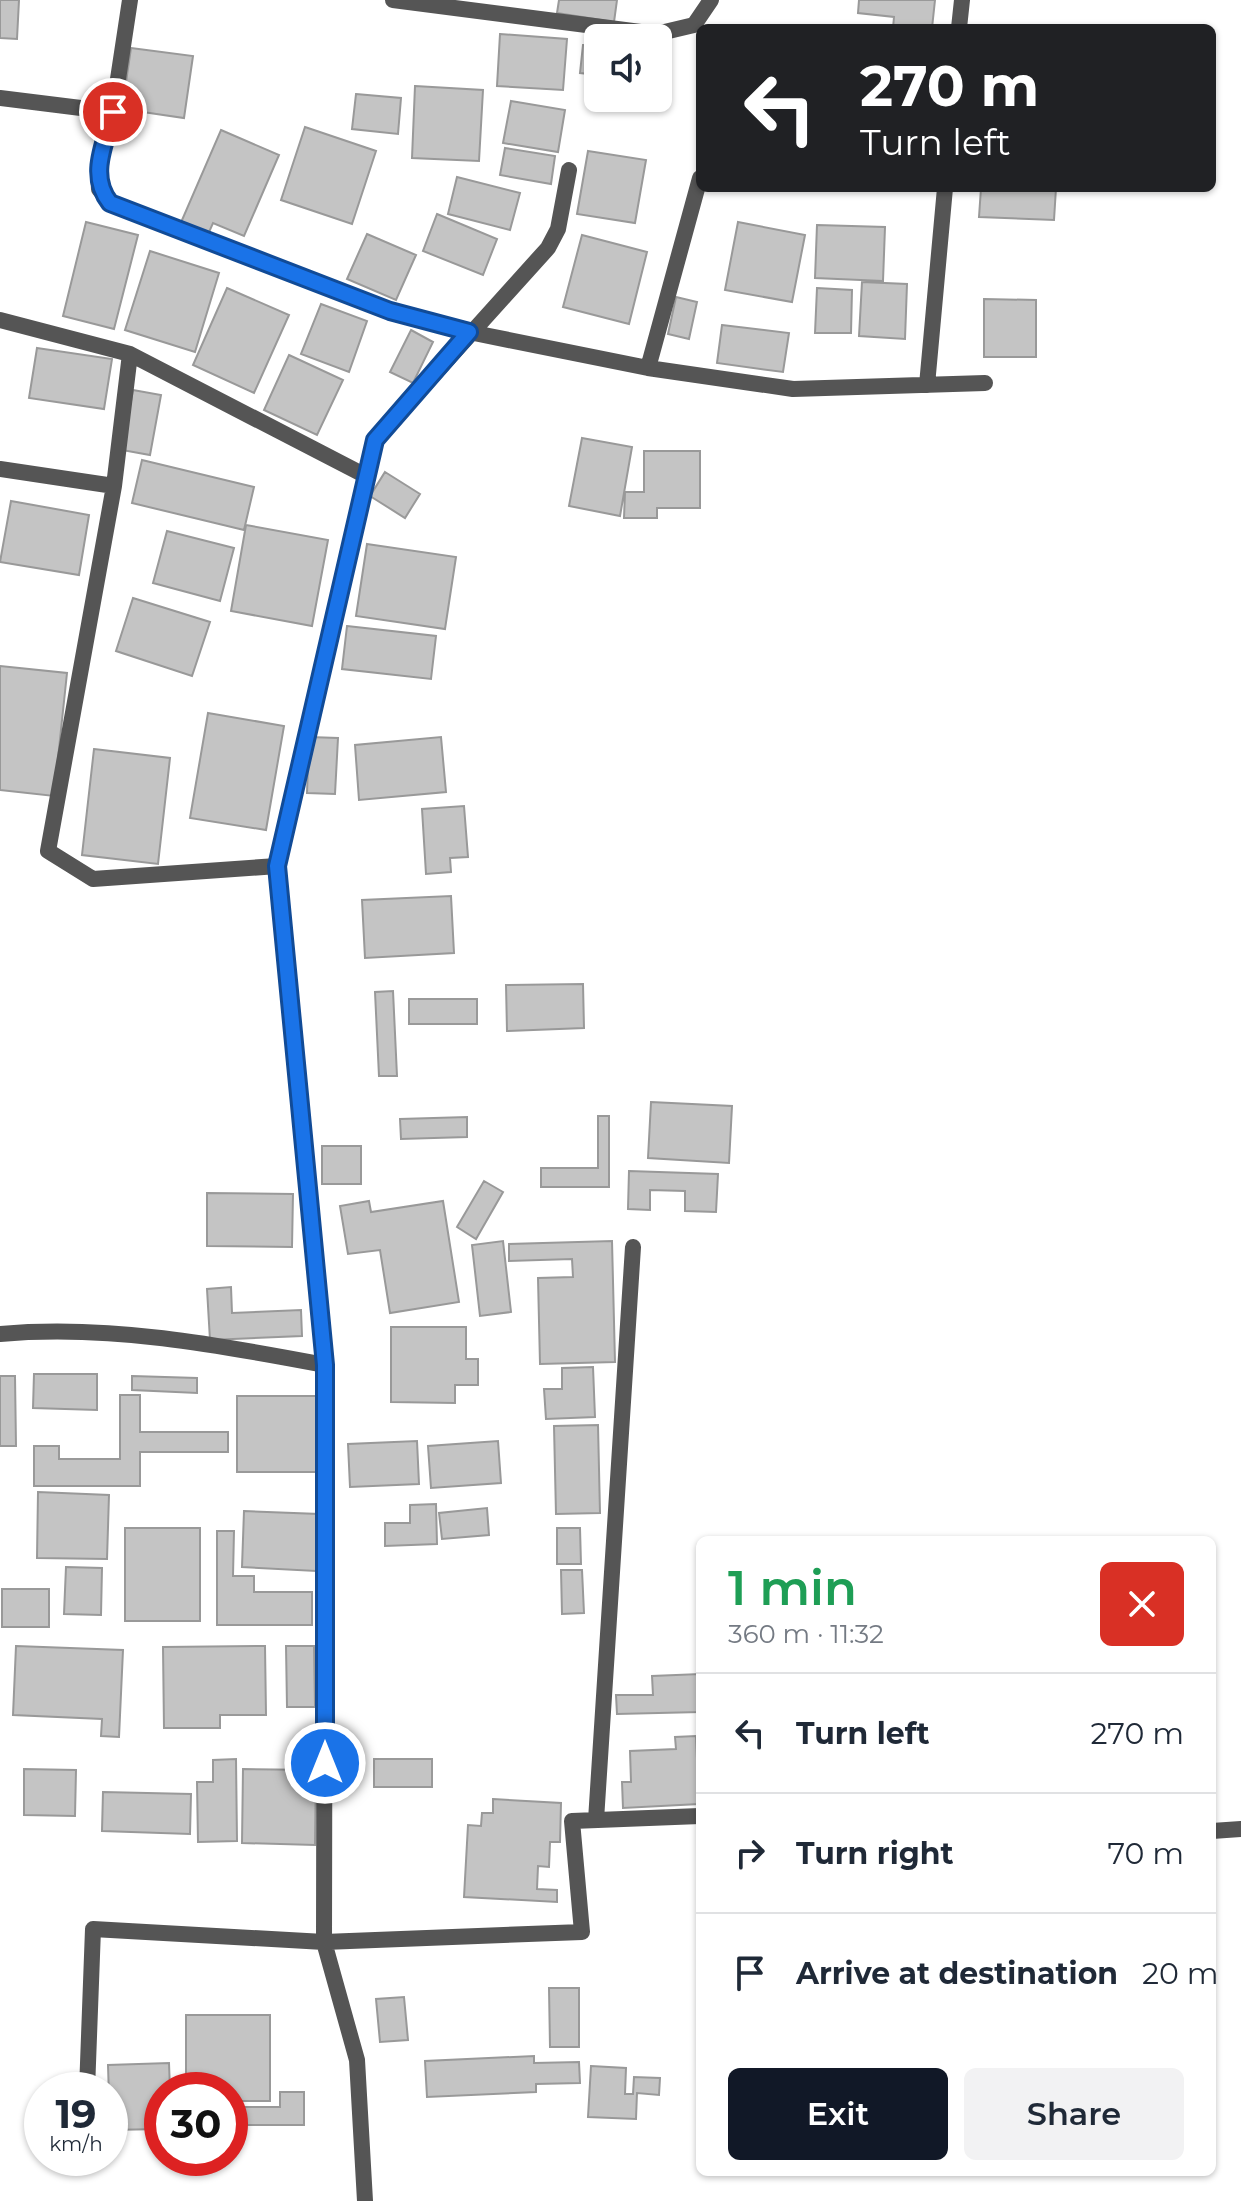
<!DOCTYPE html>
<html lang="en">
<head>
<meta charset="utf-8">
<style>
  :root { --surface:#fff; --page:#f2f2f3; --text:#1f2937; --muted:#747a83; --line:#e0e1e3; --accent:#111827 }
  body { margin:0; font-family:Montserrat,sans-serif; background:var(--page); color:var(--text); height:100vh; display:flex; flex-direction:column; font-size:30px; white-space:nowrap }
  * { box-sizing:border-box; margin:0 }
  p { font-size:26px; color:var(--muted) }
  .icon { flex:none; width:44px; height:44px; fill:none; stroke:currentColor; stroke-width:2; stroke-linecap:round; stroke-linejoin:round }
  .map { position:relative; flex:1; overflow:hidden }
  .panel { position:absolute; left:696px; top:1536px; width:520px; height:640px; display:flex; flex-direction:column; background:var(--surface); border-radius:12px; box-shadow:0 2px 6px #0004 }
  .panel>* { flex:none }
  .top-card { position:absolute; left:696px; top:24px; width:520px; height:168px; border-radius:12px; box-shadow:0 2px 6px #0004; background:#202124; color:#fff; overflow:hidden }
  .fabs { position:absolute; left:584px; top:24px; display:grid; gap:16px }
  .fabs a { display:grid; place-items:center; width:88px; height:88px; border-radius:12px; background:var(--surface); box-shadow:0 2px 6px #0004; font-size:40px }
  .speed { position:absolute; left:24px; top:2072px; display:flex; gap:16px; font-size:40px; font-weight:700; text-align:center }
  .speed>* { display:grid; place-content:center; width:104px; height:104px; border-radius:50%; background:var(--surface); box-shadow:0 2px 6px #0004; line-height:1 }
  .speed small { font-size:20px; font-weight:400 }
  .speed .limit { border:12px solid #d22; background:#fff; color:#111 }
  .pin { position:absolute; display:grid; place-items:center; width:68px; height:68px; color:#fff; margin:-34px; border:4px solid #fff; border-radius:50%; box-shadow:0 2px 8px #0007 }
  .me { position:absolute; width:88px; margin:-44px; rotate:0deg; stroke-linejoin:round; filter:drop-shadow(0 0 6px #0008) }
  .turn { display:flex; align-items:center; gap:28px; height:168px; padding:0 32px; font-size:36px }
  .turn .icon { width:104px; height:104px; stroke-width:2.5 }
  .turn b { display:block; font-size:56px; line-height:68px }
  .round { display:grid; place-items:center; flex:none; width:84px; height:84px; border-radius:12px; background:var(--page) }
  .headline { display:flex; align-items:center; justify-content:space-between; height:136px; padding:0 32px }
  h1 { font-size:48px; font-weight:600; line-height:60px; color:#1e9e55 }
  .button { display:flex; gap:16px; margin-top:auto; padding:16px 32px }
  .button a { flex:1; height:92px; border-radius:12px; background:var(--accent); color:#fff; font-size:32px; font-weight:600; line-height:92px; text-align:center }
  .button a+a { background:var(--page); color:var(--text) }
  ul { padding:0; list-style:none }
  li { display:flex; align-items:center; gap:24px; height:120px; padding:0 32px; border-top:2px solid var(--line) }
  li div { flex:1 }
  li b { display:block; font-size:30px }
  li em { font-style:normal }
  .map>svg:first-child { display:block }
  .building { fill:#c4c4c4; stroke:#999; stroke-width:2 }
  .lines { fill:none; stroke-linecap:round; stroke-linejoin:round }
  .street { stroke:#555; stroke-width:16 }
  .route-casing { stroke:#114b97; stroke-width:20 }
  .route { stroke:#1a73e8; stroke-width:14 }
</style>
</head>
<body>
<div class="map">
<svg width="1241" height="2201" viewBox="0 0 1241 2201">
  <rect width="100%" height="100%" fill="#fff"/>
  <!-- building -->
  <path class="building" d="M0 0H19L17 39 0 38Z
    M559 0H617L614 22 557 13Z
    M859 0H935L932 28H893L894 17 858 13Z
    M500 34 567 39 563 90 497 86Z
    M583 45 598 46V75L580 73Z
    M131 48 193 56 184 118 122 109Z
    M415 86 483 90 479 161 412 158Z
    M356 94 401 98 398 134 352 129Z
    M511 101 565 110 558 152 503 143Z
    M305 127 376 151 352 224 281 200Z
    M221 130 279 155 244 236 213 223 206 239 179 227Z
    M505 148 555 156 551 184 500 175Z
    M588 151 646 160 635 223 577 214Z
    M457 177 520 193 510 230 448 214Z
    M981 188H1056L1054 220 979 217Z
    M437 214 497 239 483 275 423 251Z
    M86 222 138 235 114 329 63 316Z
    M738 222 805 235 792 302 725 290Z
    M817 225 885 227 883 281 815 278Z
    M367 234 416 255 396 300 347 279Z
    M582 235 647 252 629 324 563 307Z
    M150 251 219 273 195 352 125 330Z
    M862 282 907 284 905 339 859 336Z
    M227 288 289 315 254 393 193 365Z
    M817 288 852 290 851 333H815Z
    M676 297 697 302 689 339 668 334Z
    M984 299 1036 300V357H984Z
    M321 304 367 321 349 372 301 354Z
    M722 325 789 333 783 372 717 363Z
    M411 330 433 342 413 383 390 372Z
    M37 348 112 359 104 409 29 398Z
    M289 355 343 380 317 435 264 410Z
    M133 390 161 395 150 455 122 450Z
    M582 438 632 447 620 516 569 506Z
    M644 451H700V508H657V518H624L625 492H644Z
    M142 460 254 487 244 530 132 503Z
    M385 472 420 494 405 518 370 496Z
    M11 501 89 515 79 575 0 562Z
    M246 525 328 540 312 626 231 611Z
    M167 531 234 548 220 601 153 583Z
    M367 544 456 557 445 629 356 616Z
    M133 598 210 622 192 676 116 651Z
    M347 626 436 636 431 679 342 669Z
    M0 666 67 673 54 796 0 790Z
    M208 713 284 726 266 830 190 818Z
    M309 737 338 738 335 794 307 793Z
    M441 737 446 792 359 800 355 745Z
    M94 749 170 758 158 864 82 855Z
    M464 806 468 857 450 858 451 872 426 874 422 809Z
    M451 896 454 953 365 958 362 900Z
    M583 984 584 1028 507 1031 506 985Z
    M393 991 397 1076H379L375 992Z
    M409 999H477V1024H409Z
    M651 1102 732 1106 729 1163 648 1158Z
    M598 1116H609V1187H541V1168H598Z
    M467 1117V1137L401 1139 400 1119Z
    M322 1146H361V1184H322Z
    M629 1171 718 1174 716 1212 685 1211V1191L650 1190V1210L628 1209Z
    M484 1181 503 1192 476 1239 457 1227Z
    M207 1193 293 1194 292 1247 207 1246Z
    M369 1201 371 1212 443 1201 459 1302 390 1313 380 1250 348 1254 340 1206Z
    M503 1241 511 1312 480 1316 472 1245Z
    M612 1241 615 1362 540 1364 538 1278 573 1277 572 1259 509 1261V1244Z
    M231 1287 232 1313 301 1310 302 1336 210 1340 207 1289Z
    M391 1327H466V1359H478V1385H455V1403L391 1402Z
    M593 1367 595 1417 546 1419 544 1389H562V1368Z
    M34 1374H97V1410L33 1408Z
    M0 1376H15L16 1446H0Z
    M132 1376 197 1378V1393L132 1390Z
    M120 1395H140V1432H228V1452H140V1486H34V1446H59V1459H120Z
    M237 1396H320V1472H237Z
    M598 1425 600 1513 556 1514 554 1426Z
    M417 1441 419 1484 350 1487 348 1444Z
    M498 1441 501 1483 431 1488 428 1446Z
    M38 1492 109 1495 107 1559 37 1558Z
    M436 1504 437 1544 385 1546V1523H410V1505Z
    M487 1508 489 1535 442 1539 439 1513Z
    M244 1511 319 1514 316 1571 242 1567Z
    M125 1528H200V1621H125Z
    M557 1528H580L581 1564H557Z
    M217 1531H234L233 1576H254V1592H312V1625H217Z
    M66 1567 102 1568 101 1615 64 1614Z
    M561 1570H582L584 1613 562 1614Z
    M2 1589H49V1627H2Z
    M16 1646 123 1650 119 1737 101 1736 102 1719 13 1715Z
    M265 1646 266 1715H220V1728H164L163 1647Z
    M286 1646H314L315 1707H287Z
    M700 1674V1712L617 1714 616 1695H653L652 1676Z
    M696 1736 699 1804 623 1808 622 1782H631L630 1751 676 1749 675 1737Z
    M236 1759 237 1841 198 1842 197 1782H213V1760Z
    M374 1759H432V1787H374Z
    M24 1769 76 1770 75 1816 24 1815Z
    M243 1769 316 1770 315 1845 242 1843Z
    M103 1792 191 1794 190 1834 102 1831Z
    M493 1799 561 1803 560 1842H550L549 1867 538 1866 537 1889 557 1890V1902L464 1897 468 1825 481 1826 482 1813H493Z
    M549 1988H579V2047H550Z
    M404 1997 408 2040 380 2042 376 1999Z
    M186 2015H270V2101H230V2090H186Z
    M534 2056V2063L579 2062 580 2083 536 2084V2092L427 2097 425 2061Z
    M169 2063 170 2090H162V2129L110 2130 108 2065Z
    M591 2066 626 2068 625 2094H633L634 2077 660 2078 659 2095 637 2093 636 2119 588 2117Z
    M280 2092H304V2125H243V2107H280Z"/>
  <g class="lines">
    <!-- street -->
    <path class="street" d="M130 0 113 112 98 171 99 189 110 203 390 311 469 332 648 368 793 389 985 383
      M393 0 656 34 694 25 711 0
      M959 28 962 0
      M0 98 113 112
      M0 320 130 354 366 476
      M130 354 114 486 48 851 93 879 277 866 375 440 548 248 558 229 569 170
      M648 368 700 178
      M927 385 945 188
      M0 469 114 486
      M277 866 325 1365
      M0 1334C108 1324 219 1345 325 1365L324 1942 357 2060 365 2201
      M596 1820 633 1247
      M1212 1831 1241 1829
      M87 2090 93 1929 324 1942 582 1932 572 1821 700 1816"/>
  </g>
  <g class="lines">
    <!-- route casing -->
    <g class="route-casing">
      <path id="route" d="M113 112C105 144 88 175 110 203L390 311 469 332 375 440 277 866 325 1365V1763"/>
    </g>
    <!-- route -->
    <use href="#route" class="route"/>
  </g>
</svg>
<div class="fabs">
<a><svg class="icon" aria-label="sound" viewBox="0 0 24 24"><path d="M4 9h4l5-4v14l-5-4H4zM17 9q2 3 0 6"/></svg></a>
</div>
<div class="speed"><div>19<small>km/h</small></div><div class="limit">30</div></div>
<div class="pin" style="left:113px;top:112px;background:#d93025"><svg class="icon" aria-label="arrive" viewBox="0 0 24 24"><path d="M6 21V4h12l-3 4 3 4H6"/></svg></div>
<svg class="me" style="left:325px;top:1763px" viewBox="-20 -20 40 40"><circle r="17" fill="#1a73e8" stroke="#fff" stroke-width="3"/><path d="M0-11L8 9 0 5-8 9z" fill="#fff"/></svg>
<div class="top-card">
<div class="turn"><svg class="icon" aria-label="left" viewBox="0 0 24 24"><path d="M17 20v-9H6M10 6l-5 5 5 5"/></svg><div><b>270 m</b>Turn left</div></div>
</div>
<section class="panel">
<div class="headline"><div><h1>1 min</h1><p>360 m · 11:32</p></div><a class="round" style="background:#d93025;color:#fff"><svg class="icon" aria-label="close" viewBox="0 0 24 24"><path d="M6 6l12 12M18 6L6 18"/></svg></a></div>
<ul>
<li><svg class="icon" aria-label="left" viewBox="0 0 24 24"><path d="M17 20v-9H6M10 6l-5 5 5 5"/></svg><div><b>Turn left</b></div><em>270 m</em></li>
<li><svg class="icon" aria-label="right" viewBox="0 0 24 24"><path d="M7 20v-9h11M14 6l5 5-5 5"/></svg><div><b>Turn right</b></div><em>70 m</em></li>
<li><svg class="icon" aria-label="arrive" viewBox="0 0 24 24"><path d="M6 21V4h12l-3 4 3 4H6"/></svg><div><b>Arrive at destination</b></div><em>20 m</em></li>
</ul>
<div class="button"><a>Exit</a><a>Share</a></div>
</section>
</div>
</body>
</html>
